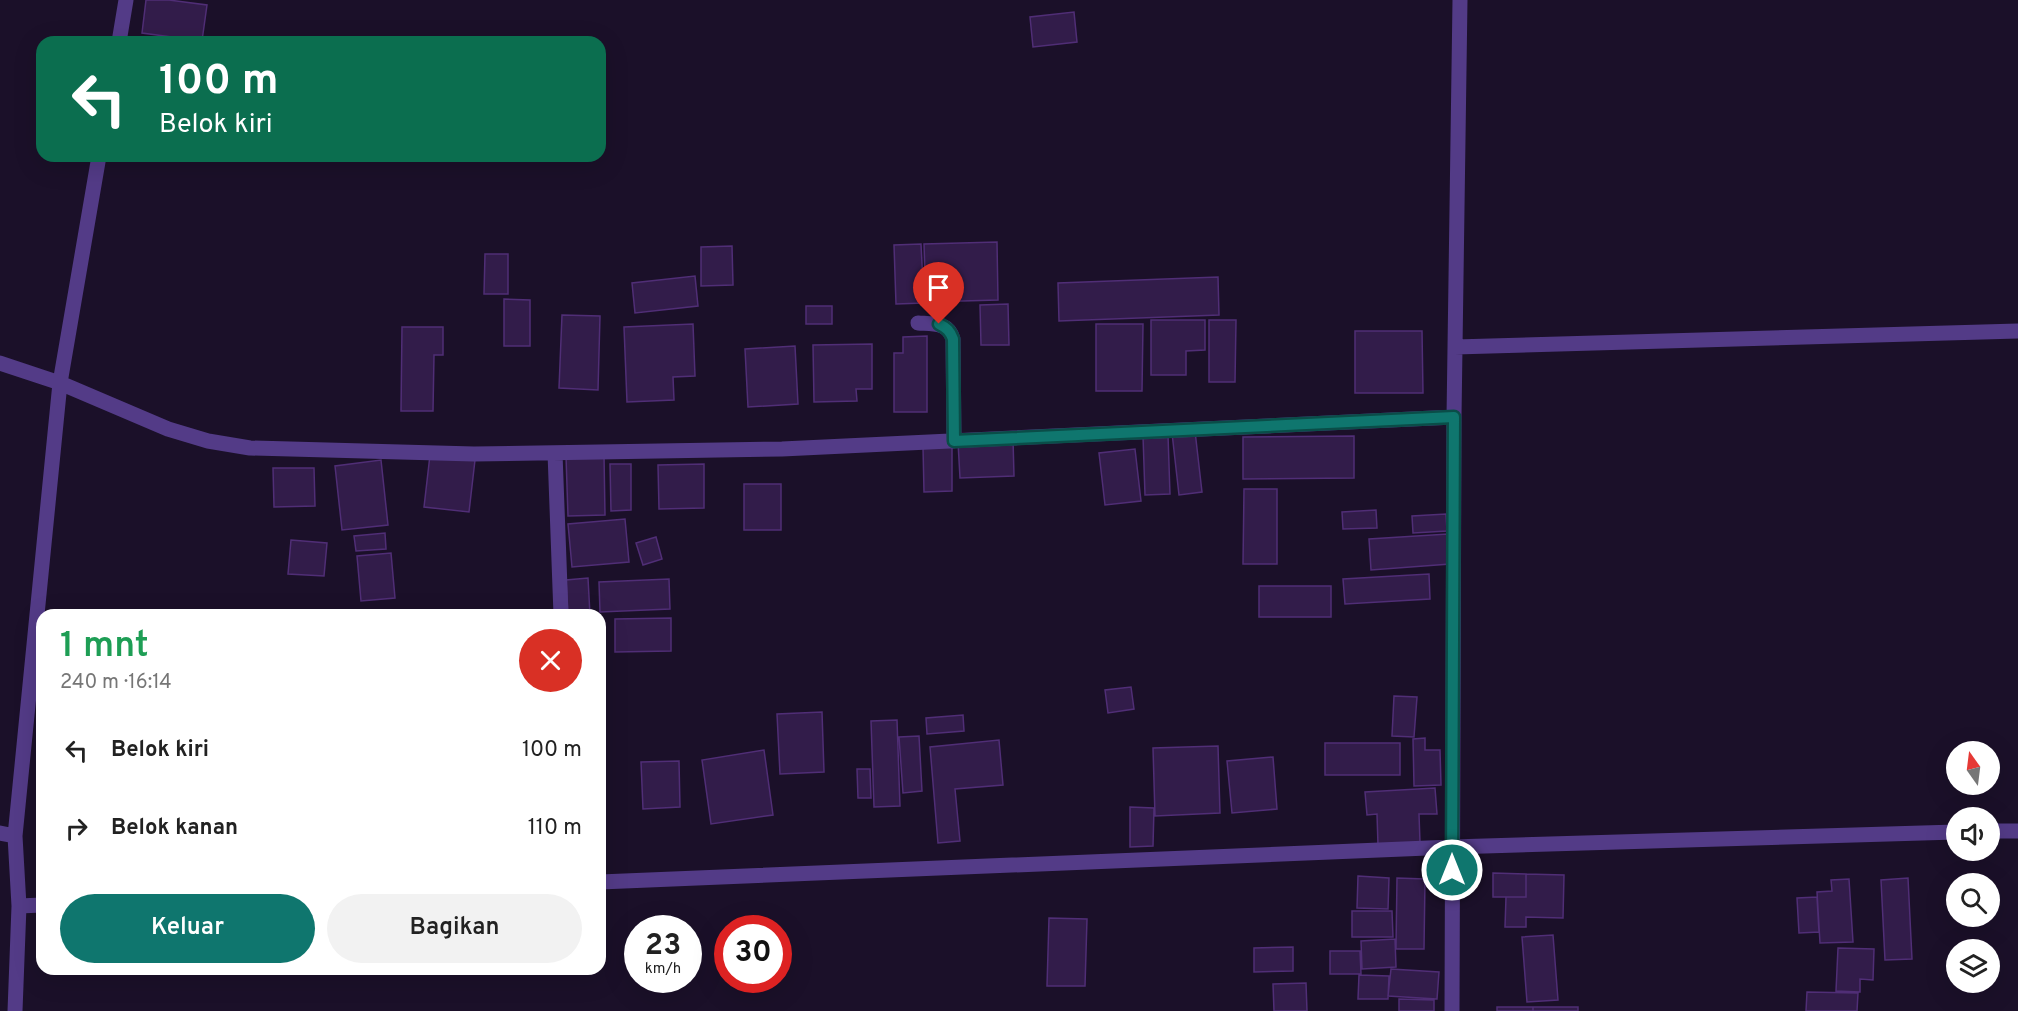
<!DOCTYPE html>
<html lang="id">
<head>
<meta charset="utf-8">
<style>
  :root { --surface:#fff; --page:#f2f2f2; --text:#222; --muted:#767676; --accent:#0f766e }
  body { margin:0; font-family:Overpass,sans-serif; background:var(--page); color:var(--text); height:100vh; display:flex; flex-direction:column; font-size:22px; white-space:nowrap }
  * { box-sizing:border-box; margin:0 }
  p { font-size:20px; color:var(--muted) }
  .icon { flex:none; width:33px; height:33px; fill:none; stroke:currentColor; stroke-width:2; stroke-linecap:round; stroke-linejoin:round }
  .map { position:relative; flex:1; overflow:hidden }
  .sheet { position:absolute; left:36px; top:609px; width:570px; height:366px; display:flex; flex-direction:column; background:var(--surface); border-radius:18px; box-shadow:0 6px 24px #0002 }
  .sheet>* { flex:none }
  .guide { position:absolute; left:36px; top:36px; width:570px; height:126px; border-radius:18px; box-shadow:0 6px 24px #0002; background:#0b6e4f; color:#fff; overflow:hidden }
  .needle { width:39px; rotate:346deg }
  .buttons { position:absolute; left:1946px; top:741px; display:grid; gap:12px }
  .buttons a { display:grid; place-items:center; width:54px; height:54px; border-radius:50%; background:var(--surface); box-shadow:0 6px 24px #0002; font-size:30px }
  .speed { position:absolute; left:624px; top:915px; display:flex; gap:12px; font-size:30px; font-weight:700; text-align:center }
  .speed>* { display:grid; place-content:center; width:78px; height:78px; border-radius:50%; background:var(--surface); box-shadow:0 6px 24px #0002; line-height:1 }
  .speed small { font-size:15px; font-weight:400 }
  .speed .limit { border:9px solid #d22; background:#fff; color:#111 }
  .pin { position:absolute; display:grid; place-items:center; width:51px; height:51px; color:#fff; margin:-62px -26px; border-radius:50% 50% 50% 0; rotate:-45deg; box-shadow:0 0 6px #0007 }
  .pin .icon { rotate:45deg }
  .me { position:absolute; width:66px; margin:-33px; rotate:0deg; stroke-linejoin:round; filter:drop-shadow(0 0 4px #0008) }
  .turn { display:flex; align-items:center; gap:21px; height:126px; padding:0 24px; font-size:27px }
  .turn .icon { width:78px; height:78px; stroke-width:2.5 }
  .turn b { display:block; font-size:42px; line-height:51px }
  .round { display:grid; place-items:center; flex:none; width:63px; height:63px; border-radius:32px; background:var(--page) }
  .overview { display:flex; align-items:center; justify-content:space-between; height:102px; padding:0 24px }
  h1 { font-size:36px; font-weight:600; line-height:45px; color:#1e9e55 }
  .cta { display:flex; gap:12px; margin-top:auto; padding:12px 24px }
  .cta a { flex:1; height:69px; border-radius:36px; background:var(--accent); color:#fff; font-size:24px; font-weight:600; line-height:69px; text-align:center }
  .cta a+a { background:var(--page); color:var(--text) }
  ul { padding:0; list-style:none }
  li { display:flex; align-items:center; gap:18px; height:78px; padding:0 24px }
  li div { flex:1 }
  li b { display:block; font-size:22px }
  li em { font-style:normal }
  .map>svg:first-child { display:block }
  .building { fill:#321c4a; stroke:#502e76; stroke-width:1.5 }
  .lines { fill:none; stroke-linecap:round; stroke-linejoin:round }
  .street { stroke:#533b87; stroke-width:15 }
  .route-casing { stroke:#0a4d48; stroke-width:15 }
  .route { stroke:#0f766e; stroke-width:10 }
</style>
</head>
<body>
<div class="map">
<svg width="2018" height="1011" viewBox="0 0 2018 1011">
  <rect width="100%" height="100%" fill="#1b1029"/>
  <!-- building -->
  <path class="building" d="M146 0H169L207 5 202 41 142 33Z
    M1074 12 1077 42 1033 47 1030 17Z
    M997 242 998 300 926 302 924 244Z
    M921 244 924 303 896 304 894 245Z
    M732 246 733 285 701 286V247Z
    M485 254H508V294H484Z
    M695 276 698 306 635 313 632 283Z
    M1218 277 1219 315 1059 321 1058 283Z
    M504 299 530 300V346H504Z
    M1008 304 1009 345H981L980 305Z
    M806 306H832V324H806Z
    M562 315 600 316 598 390 559 388Z
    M1151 320H1205V350L1186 351V375H1151Z
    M1209 320H1236L1235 382H1209Z
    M693 324 695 376 673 377 674 400 627 402 624 327Z
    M1096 324H1143L1142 391H1096Z
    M402 327H443V355H434L433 411H401Z
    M1355 331H1422L1423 393H1355Z
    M927 336V412H894V353H903V337Z
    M872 344V389H856L857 401 814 402 813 345Z
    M795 346 798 404 748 407 745 349Z
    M1195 431 1202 492 1179 495 1172 433Z
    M1168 435 1170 494 1145 495 1143 436Z
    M1354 436V478L1243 479V437Z
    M1013 439 1014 476 960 478 958 442Z
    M952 446V491L924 492 923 447Z
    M1135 449 1141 501 1105 505 1099 453Z
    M430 455 475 460 469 512 424 507Z
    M604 455 605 515 568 516 566 456Z
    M381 460 388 525 342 530 335 466Z
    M610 464H631V510L611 511Z
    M704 464V508L659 509 658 465Z
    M273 468H314L315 506 274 507Z
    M744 484H781V530H744Z
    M1244 489H1277V564H1243Z
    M1376 510 1377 528 1343 529 1342 512Z
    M1446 514 1447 531 1413 533 1412 516Z
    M625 519 629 562 572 567 568 524Z
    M385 533 386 549 356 551 354 536Z
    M1448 534 1450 564 1371 570 1369 539Z
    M656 537 662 559 643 565 636 543Z
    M291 540 327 543 324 576 288 574Z
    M391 553 395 598 361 601 357 556Z
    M1429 574 1430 599 1345 604 1343 579Z
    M588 578 590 615H568L566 580Z
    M669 579 670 609 600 612 599 582Z
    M1259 586H1331V617H1259Z
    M671 618V651L615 652V619Z
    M1131 687 1134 709 1108 713 1105 690Z
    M1394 696 1417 697 1414 737 1392 736Z
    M822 712 824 772 780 774 777 714Z
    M963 715 964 731 927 734 926 718Z
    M897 720 900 806 874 807 871 721Z
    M919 736 922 791 903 793 899 737Z
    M1425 738V750H1440L1441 785 1414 786 1413 739Z
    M999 740 1003 785 955 789 960 841 938 843 930 747Z
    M1325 743H1400V775H1325Z
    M1218 746 1220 813 1155 816 1153 748Z
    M764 750 773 815 711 824 702 760Z
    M1273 757 1277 809 1232 813 1227 761Z
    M679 761 680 807 643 809 641 762Z
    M857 769H870L871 798H858Z
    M1435 788 1437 814H1419L1420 842 1378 845 1377 814 1367 815 1365 792Z
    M1130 807 1154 808 1153 846 1130 847Z
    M1493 873 1526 874V897H1493Z
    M1526 874 1564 875 1563 918 1526 917V927H1505L1506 897H1526Z
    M1358 876 1389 878 1388 909 1357 908Z
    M1397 878 1425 879 1424 949H1396Z
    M1908 878 1912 959 1885 960 1881 880Z
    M1849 879 1853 942 1820 943 1817 892 1832 891 1831 880Z
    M1817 897 1819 932 1799 933 1797 898Z
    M1352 911H1392L1393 937H1352Z
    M1049 918 1087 919 1085 986H1047Z
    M1553 935 1558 1000 1527 1002 1522 937Z
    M1395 939 1396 967 1362 969 1361 941Z
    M1293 947V971L1254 972V948Z
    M1838 948 1874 949 1873 980 1860 979V992L1836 991Z
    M1330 951H1360L1361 974H1330Z
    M1391 969 1439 972 1437 999 1388 996Z
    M1359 975 1389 976 1388 999H1358Z
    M1306 983 1307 1011H1274L1273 984Z
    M1807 992 1858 993 1857 1011H1806Z
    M1399 999 1434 1000V1011H1399Z
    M1497 1007H1533V1011H1497Z
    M1533 1007H1578V1011H1533Z"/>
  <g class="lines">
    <!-- street -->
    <path class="street" d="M119 42 126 0
      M918 323C933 324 948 322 953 339L954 441
      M1455 347 2018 331
      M0 363 60 383 168 429 208 441 250 448 474 454 782 449 1454 417
      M555 453 561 615
      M1989 831H2018
      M0 833 15 836
      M600 882 1452 847 1956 832
      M19 906 42 905
      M15 1011 19 906 15 836 60 383 99 156
      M1452 1011 1454 417 1460 0"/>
  </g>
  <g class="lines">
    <!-- route casing -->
    <g class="route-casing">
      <path id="route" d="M939 324C947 328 950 331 953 339L954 441 1454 417 1452 870"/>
    </g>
    <!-- route -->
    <use href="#route" class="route"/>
  </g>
</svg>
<div class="buttons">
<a><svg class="needle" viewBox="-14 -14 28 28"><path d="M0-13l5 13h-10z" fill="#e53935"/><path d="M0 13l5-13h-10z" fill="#767676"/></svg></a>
<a><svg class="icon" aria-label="sound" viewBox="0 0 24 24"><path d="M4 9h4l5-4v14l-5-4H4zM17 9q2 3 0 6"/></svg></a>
<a><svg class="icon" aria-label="search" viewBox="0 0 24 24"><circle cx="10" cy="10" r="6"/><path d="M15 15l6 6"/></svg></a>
<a><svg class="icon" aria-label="layers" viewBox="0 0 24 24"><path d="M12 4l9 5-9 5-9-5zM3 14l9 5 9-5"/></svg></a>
</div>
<div class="speed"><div>23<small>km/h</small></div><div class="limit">30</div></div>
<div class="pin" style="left:939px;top:324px;background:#d93025"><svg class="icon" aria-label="arrive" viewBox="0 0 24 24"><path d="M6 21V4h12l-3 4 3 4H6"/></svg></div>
<svg class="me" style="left:1452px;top:870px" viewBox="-20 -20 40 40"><circle r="17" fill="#0f766e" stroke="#fff" stroke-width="3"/><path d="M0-11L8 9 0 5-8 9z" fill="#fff"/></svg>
<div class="guide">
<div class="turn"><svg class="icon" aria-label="left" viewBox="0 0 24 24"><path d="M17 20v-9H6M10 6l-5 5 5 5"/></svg><div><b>100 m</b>Belok kiri</div></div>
</div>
<section class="sheet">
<div class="overview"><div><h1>1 mnt</h1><p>240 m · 16:14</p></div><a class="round" style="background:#d93025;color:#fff"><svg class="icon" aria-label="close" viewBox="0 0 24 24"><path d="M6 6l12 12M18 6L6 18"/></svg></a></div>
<ul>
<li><svg class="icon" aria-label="left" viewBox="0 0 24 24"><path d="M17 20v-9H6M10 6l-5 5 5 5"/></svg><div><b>Belok kiri</b></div><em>100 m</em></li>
<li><svg class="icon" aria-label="right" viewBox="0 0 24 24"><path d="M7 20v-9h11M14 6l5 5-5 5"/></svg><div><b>Belok kanan</b></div><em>110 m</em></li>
</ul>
<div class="cta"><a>Keluar</a><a>Bagikan</a></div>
</section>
</div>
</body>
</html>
